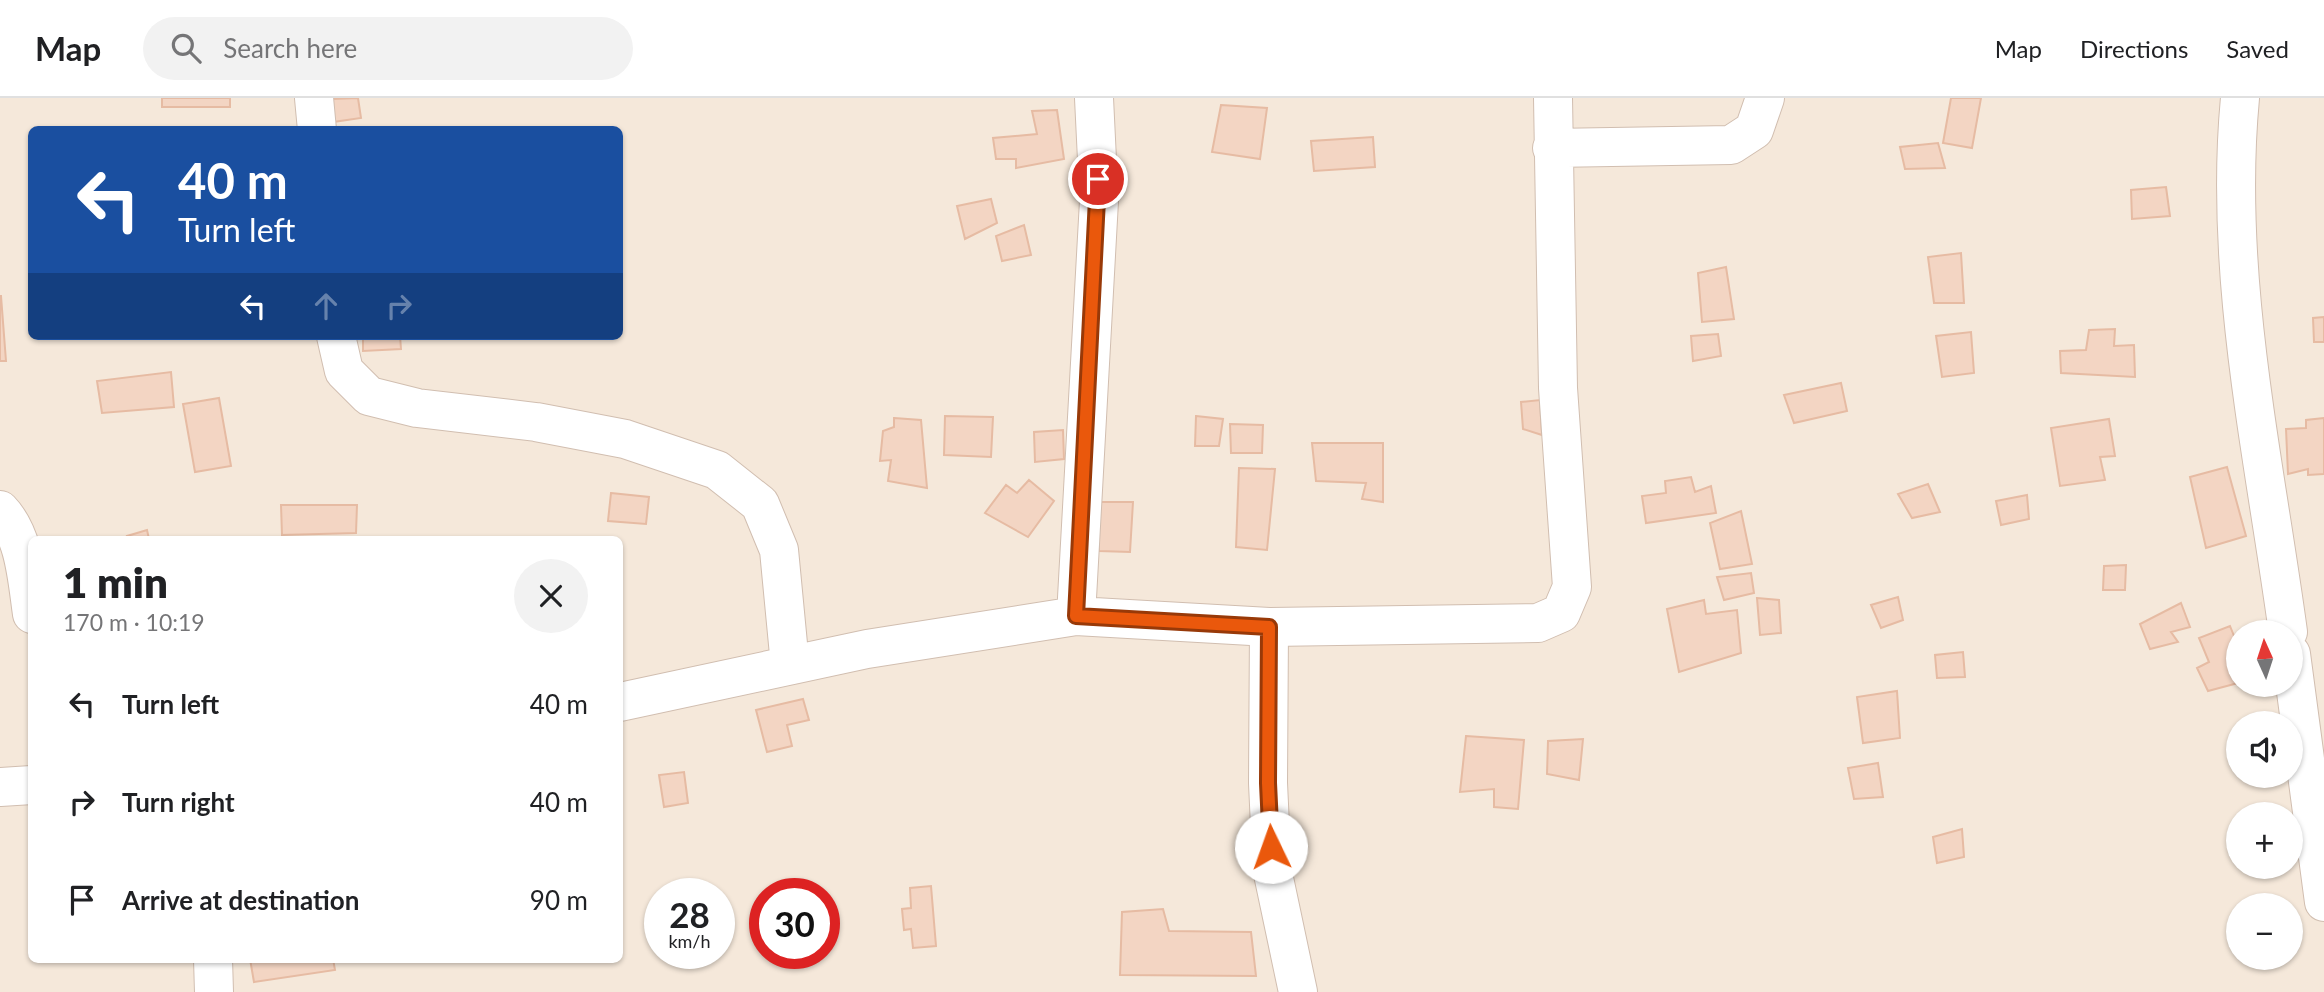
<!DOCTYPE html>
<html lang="en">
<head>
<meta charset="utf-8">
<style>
  :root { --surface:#fff; --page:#f2f2f2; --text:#202124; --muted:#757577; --line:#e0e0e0 }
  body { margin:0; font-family:Lato,sans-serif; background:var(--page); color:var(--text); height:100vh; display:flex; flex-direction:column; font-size:26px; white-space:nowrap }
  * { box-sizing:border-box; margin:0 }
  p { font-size:23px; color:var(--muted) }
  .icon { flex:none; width:38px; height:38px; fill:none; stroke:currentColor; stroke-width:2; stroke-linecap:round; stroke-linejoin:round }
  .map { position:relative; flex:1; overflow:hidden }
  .panel { position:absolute; left:28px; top:438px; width:595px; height:427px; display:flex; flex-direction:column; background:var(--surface); border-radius:10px; box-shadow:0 2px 5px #0004 }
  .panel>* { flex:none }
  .guide { position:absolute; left:28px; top:28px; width:595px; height:214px; border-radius:10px; box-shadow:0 2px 5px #0004; background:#1a4fa0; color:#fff; overflow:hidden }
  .needle { width:46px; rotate:357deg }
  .tools { position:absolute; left:2226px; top:522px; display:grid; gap:14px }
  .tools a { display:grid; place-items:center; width:77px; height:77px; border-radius:50%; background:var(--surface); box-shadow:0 2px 5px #0004; font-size:35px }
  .speed { position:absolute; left:644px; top:780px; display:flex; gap:14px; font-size:35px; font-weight:700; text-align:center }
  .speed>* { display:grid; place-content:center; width:91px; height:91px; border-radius:50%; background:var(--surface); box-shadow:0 2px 5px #0004; line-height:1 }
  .speed small { font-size:18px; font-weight:400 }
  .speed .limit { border:10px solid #d22; background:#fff; color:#111 }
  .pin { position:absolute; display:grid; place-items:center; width:60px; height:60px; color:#fff; margin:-30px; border:4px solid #fff; border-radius:50%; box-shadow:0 2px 7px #0007 }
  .me { position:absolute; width:77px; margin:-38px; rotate:357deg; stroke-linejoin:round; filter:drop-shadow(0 0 5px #0008) }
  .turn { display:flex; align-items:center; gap:24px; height:147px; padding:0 35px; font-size:32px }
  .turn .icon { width:91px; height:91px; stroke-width:2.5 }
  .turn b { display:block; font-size:49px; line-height:60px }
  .lanes { display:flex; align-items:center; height:66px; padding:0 35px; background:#0003; justify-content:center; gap:35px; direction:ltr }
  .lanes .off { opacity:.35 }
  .round { display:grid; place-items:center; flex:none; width:74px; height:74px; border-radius:37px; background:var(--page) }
  .summary { display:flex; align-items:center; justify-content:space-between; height:119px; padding:0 35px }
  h1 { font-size:42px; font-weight:800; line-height:52px }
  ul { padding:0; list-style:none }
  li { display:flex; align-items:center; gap:21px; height:98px; padding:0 35px }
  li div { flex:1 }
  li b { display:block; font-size:26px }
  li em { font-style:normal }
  header { display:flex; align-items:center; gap:42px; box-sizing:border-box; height:98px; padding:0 35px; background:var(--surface); border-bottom:2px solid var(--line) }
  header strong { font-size:33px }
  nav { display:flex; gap:38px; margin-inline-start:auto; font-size:24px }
  .search { width:490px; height:63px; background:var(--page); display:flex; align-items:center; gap:18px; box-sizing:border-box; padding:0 24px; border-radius:38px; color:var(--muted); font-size:26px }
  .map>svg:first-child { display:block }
  .residential { fill:#f5e8da; fill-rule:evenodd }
  .building { fill:#f3d5c3; stroke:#e6bba3; stroke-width:2 }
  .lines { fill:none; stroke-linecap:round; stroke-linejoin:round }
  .minor-casing { stroke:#d1beb0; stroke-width:40 }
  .minor { stroke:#fff; stroke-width:38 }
  .route-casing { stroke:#983908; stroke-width:18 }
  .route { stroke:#ea580c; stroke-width:12 }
</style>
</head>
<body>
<header>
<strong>Map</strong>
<div class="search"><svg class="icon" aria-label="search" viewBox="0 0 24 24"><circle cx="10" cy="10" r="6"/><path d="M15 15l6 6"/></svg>Search here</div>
<nav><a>Map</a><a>Directions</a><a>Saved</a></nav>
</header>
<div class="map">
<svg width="2324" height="894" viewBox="0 0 2324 894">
  <rect width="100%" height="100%" fill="#fdf6ec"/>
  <!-- residential -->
  <path class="residential" d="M0 0H2324V894H0ZM32 32H620V238H32ZM32 441H620V861H32ZM2238 534H2291V586H2238ZM2238 625H2291V677H2238ZM2238 716H2291V768H2238ZM660 796H719V856H660ZM765 796H824V856H765ZM2238 807H2291V859H2238Z"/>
  <!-- building -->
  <path class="building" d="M162 0H230V9H162Z
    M358 0 361 20 333 24 332 1Z
    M1951 0H1981L1972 50 1943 45Z
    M1221 7 1267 10 1260 61 1212 54Z
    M1057 12 1064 61 1016 70V61H996L993 40 1037 36 1032 13Z
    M1373 39 1375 69 1314 73 1311 43Z
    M1938 45 1945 70 1905 71 1900 49Z
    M2166 89 2170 118 2132 121 2131 92Z
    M991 101 997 125 965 141 957 108Z
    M1024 127 1031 157 1002 163 996 138Z
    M1961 155 1964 205H1934L1928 159Z
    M1726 169 1734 221 1702 224 1698 175Z
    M0 198H1L6 263H0Z
    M2324 219V244H2314L2313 220Z
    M2115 231 2114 248 2134 247 2135 279 2061 275 2060 253 2086 252 2089 232Z
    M1971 234 1974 275 1942 279 1936 238Z
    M1718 236 1721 258 1693 263 1691 238Z
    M363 238H400L401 251 363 253Z
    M171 274 174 309 102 315 97 283Z
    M1841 285 1847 313 1794 325 1784 297Z
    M219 300 231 368 195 374 183 306Z
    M1540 302 1542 337 1523 331 1521 304Z
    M945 318 993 319 991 359 944 357Z
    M1196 318 1223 321 1219 348H1195Z
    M894 320 921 322 927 390 888 383 891 362 880 363 883 333 894 329Z
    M2324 320V376L2308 377V371L2288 376 2286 331 2306 330V322Z
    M2109 321 2115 358 2100 359 2105 382 2060 388 2051 330Z
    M1230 326 1263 327 1262 355H1231Z
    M1063 332 1064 361 1035 364 1034 334Z
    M1312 345H1383V404L1362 401 1366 385 1316 383Z
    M2227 369 2246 438 2206 450 2190 379Z
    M1239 370 1275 371 1267 452 1236 449Z
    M1691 379 1695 394 1711 388 1716 415 1646 425 1642 398 1666 395 1665 383Z
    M1029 382 1054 403 1028 439 985 415 1006 387 1017 395Z
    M1928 386 1940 414 1912 420 1898 396Z
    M611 395 649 399 646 426 608 423Z
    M2027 397 2029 421 2001 427 1996 403Z
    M1098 404H1133L1130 454 1099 453Z
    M281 407H357L356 435 282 437Z
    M1741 413 1752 466 1720 471 1710 425Z
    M147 432 149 441H128L127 438Z
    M2126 467 2125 492H2103L2104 468Z
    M1751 475 1754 495 1724 502 1717 479Z
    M1898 499 1903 522 1881 530 1871 507Z
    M1757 500 1779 502 1781 535 1760 537Z
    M1704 502 1706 516 1737 512 1741 555 1679 574 1667 511Z
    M2181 505 2190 529 2171 534 2178 544 2150 551 2140 526Z
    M2230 528 2238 548V560L2232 562 2238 585 2208 593 2197 570 2209 564 2199 540Z
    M1963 554 1965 579 1937 580 1935 557Z
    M1897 593 1900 640 1863 645 1857 599Z
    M803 601 809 622 787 627 792 648 767 654 756 612Z
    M1466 638 1524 642 1518 711 1494 709V691L1460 694Z
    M1583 641 1579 682 1547 676 1548 643Z
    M1878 665 1883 699 1854 701 1848 670Z
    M684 674 688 705 664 709 659 677Z
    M1962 731 1964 759 1937 765 1933 739Z
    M931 788 936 848 913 850 911 831 904 832 902 811 911 810 910 790Z
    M1163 811 1169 833 1251 834 1256 878 1120 877 1122 814Z
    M250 861H333L335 872 254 884Z"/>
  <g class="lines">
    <!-- minor casing -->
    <g class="minor-casing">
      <path id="minor" d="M314 0 317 32
        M2240 0C2223 178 2264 358 2288 534
        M1552 50 1731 47 1754 32 1765 0
        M336 238 344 273 369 298 417 310 536 324 625 341 717 372 760 406 779 452 790 567
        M0 412C25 438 27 482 32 516
        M1076 518 1099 103 1094 0
        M1269 529 1268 685 1272 771 1298 894
        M2291 556 2324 804
        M620 604 867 551 1076 518 1269 529 1538 525 1561 515 1572 489 1558 290 1553 0
        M0 689 32 687
        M213 861 214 894"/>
    </g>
    <!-- minor -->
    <use href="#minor" class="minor"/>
  </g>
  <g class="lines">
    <!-- route casing -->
    <g class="route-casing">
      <path id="route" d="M1098 81 1076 518 1269 529 1268 685 1271 749"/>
    </g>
    <!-- route -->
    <use href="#route" class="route"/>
  </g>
</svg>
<div class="tools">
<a><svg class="needle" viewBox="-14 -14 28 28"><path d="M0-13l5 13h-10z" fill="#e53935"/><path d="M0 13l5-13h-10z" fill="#757577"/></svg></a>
<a><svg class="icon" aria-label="sound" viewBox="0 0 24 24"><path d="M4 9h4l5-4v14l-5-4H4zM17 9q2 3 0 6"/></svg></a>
<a>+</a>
<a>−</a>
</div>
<div class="speed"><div>28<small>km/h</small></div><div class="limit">30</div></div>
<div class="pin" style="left:1098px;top:81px;background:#d93025"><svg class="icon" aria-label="arrive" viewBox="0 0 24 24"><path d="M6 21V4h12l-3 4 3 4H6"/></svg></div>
<svg class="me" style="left:1271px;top:749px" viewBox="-20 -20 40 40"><circle r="19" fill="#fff"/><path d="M0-13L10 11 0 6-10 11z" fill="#ea580c"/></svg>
<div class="guide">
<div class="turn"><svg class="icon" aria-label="left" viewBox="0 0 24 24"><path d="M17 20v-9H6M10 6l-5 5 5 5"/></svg><div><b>40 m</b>Turn left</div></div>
<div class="lanes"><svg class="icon" aria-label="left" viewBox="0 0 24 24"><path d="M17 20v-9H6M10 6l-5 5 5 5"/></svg><svg class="icon off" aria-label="ahead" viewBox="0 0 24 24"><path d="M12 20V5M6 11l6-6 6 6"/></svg><svg class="icon off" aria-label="right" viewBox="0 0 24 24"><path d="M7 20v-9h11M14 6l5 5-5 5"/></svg></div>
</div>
<section class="panel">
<div class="summary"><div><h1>1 min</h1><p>170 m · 10:19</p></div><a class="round"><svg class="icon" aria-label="close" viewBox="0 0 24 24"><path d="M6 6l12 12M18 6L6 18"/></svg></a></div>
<ul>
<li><svg class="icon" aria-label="left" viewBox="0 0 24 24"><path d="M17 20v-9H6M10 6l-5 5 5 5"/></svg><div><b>Turn left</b></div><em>40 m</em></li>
<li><svg class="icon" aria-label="right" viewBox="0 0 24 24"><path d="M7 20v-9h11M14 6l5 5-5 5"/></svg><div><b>Turn right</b></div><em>40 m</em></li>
<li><svg class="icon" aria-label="arrive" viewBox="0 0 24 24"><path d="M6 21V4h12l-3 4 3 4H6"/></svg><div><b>Arrive at destination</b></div><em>90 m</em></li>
</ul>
</section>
</div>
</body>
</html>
